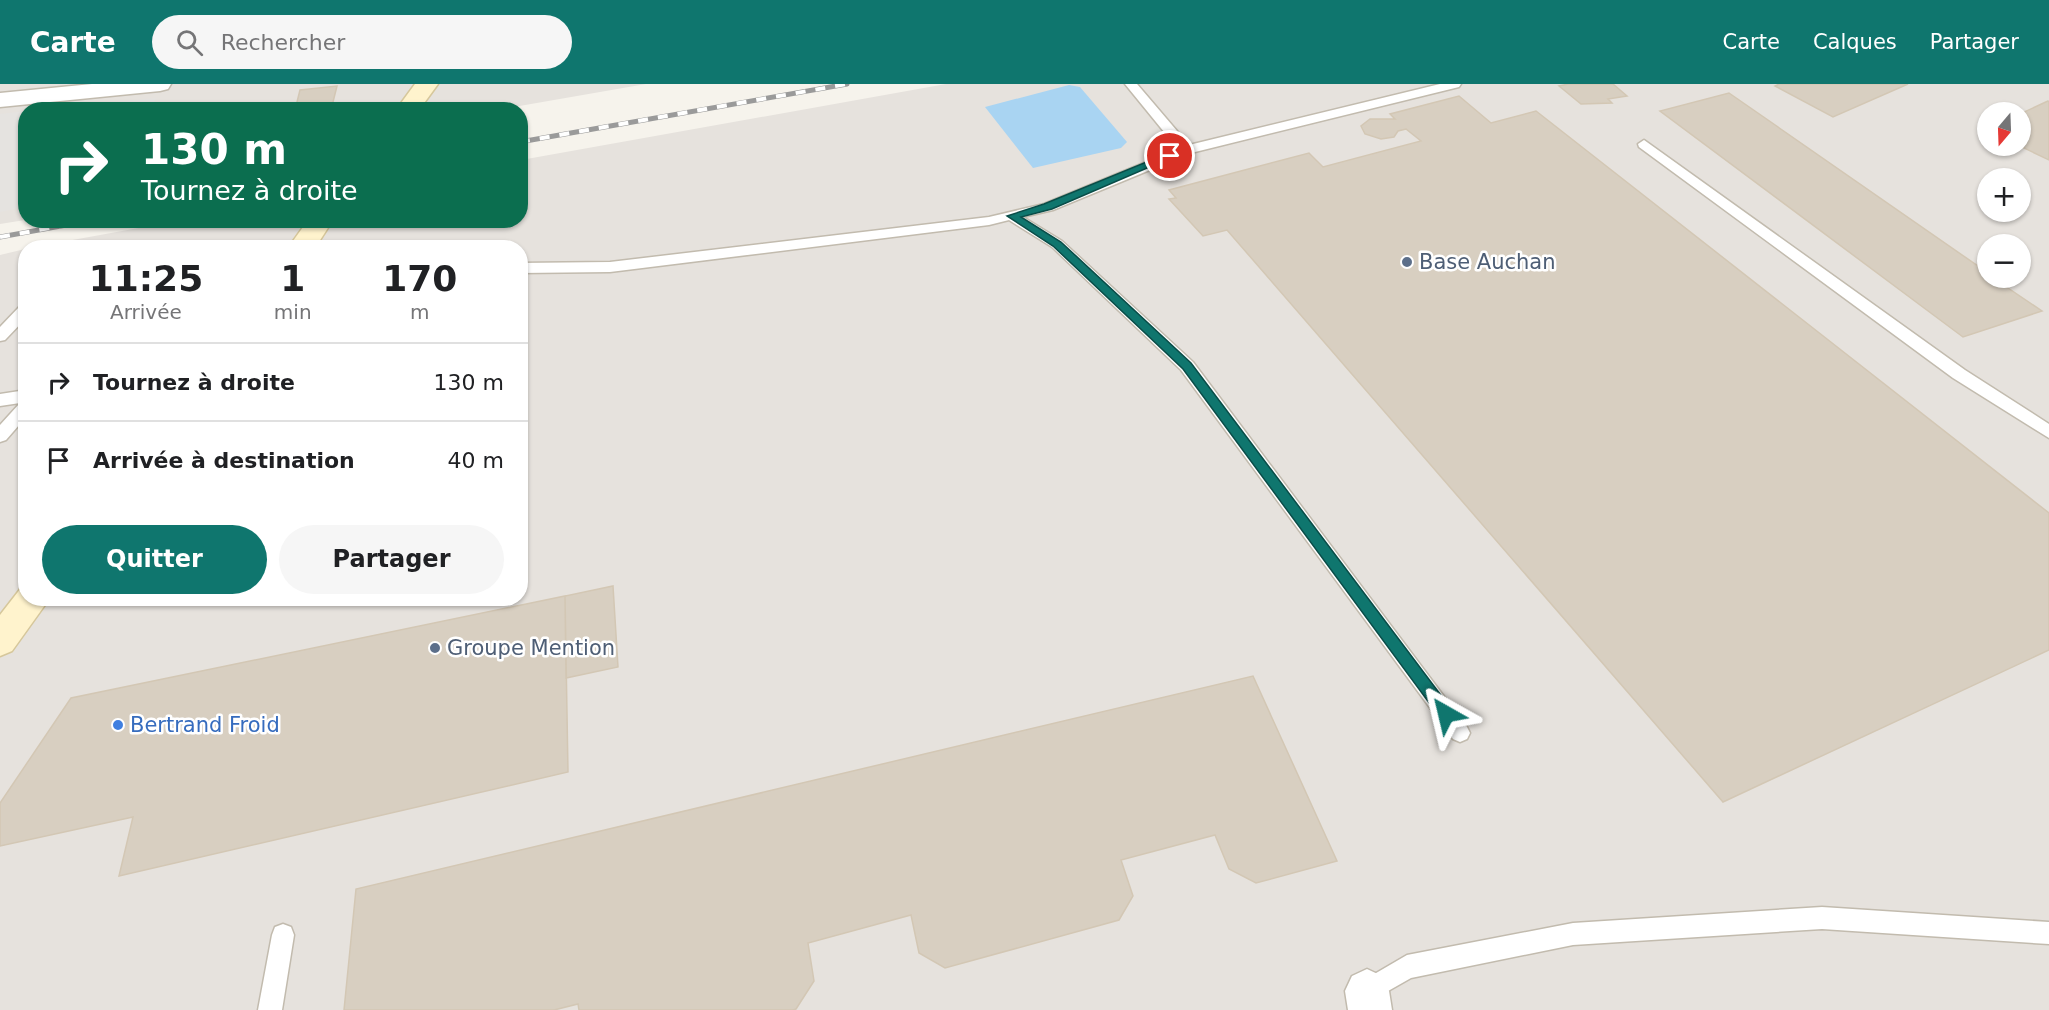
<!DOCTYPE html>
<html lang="fr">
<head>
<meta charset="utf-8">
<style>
  :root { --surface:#fff; --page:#f6f6f6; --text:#202124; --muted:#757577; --line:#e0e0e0; --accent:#0f766e }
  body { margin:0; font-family:"DejaVu Sans",sans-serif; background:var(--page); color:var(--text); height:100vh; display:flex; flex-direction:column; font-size:22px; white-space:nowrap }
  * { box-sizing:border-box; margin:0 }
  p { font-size:20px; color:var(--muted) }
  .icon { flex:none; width:33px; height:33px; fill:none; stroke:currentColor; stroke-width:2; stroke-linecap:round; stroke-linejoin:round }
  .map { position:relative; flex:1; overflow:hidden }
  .side { position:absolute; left:18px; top:156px; width:510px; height:366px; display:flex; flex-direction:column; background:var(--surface); border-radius:24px; box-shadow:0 2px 4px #0004 }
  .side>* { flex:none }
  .top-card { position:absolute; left:18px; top:18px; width:510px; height:126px; border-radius:24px; box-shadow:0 2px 4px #0004; background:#0b6e4f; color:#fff; overflow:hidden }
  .needle { width:39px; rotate:199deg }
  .controls { position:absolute; left:1977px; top:18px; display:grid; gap:12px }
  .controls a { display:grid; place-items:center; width:54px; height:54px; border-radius:50%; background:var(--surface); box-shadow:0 2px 4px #0004; font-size:30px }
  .pin { position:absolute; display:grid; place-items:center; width:51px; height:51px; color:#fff; margin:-26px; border:3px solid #fff; border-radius:50%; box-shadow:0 2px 6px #0007 }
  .me { position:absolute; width:66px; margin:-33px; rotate:323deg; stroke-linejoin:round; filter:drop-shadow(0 0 4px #0008) }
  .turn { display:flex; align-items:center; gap:21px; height:126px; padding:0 24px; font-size:27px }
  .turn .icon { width:78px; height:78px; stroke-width:2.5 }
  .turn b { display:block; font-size:42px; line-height:51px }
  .eta { display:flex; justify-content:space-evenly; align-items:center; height:102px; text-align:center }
  .eta b { font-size:36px; font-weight:700; line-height:42px }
  .action { display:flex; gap:12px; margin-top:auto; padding:12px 24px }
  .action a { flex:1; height:69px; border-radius:36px; background:var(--accent); color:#fff; font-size:24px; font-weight:700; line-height:69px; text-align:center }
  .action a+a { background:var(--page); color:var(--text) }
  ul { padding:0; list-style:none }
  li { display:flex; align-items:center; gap:18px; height:78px; padding:0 24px; border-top:2px solid var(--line) }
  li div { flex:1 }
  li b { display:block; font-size:22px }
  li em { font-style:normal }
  header { display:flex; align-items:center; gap:36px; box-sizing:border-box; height:84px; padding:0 30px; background:var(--accent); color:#fff }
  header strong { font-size:28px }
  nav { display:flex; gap:33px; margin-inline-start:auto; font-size:21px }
  .search { width:420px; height:54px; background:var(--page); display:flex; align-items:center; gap:15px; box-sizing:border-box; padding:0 21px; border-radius:33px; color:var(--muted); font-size:22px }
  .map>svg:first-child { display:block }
  .industrial { fill:#e6e2dd; fill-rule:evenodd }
  .parking { fill:#e5e3e0 }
  .water { fill:#a9d4f2 }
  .building { fill:#d8cfc1; stroke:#d3c7b4; stroke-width:1.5 }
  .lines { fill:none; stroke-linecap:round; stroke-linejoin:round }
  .service-casing { stroke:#c2bbae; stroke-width:3 }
  .minor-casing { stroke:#c2bbae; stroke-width:3 }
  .secondary-casing { stroke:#d6c79b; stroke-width:3 }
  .service { fill:#fff; fill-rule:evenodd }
  .minor { fill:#fff; fill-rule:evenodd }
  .secondary { fill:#fff3cd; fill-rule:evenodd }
  .rail-casing { stroke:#9a9a9a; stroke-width:5 }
  .rail { stroke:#fff; stroke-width:4; stroke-dasharray:10; stroke-linecap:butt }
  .route { fill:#0f766e; stroke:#0a4d48; stroke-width:1.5 }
  .service-dot { fill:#5c6f8a; stroke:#fff; stroke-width:2 }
  .shop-dot { fill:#3f7fe0; stroke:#fff; stroke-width:2 }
  .labels { text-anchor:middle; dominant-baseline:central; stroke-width:5; stroke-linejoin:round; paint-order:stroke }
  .service-label { font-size:21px; fill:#4e5e75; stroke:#fff; text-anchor:start }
  .shop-label { font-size:21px; fill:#366cbe; stroke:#fff; text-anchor:start }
</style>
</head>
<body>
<header>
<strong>Carte</strong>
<div class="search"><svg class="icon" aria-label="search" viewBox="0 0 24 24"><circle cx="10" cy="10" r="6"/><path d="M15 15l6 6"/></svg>Rechercher</div>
<nav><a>Carte</a><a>Calques</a><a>Partager</a></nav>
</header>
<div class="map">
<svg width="2049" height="926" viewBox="0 0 2049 926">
  <rect width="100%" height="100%" fill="#f6f3ec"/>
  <!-- industrial -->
  <path class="industrial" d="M0 0H646L496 26H26L25 136 0 140Z
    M946 0H2049V926H0V171L25 165 26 514H520V164L34 163 177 137 520 136 521 76ZM1988 28H2020V62H1988ZM1988 94H2020V128H1988ZM1988 160H2020V194H1988Z"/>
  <!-- parking -->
  <path class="parking" d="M156 14 151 25H44Z
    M25 27V123L0 128V30Z"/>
  <!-- water -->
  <path class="water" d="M1069 1 1080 3 1127 58 1121 64 1033 84 985 23Z"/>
  <!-- building -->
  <path class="building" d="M1568 0H1613L1627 12 1608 15 1612 19 1581 20 1559 2Z
    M1779 0H1908L1833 33 1775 2Z
    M337 2 331 26H295L300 6Z
    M1729 9 1988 189V194H1993L2042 227 1963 253 1660 27Z
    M1459 12 1491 39 1536 27 2049 429V566L1723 718 1227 146 1203 152 1169 115 1176 114 1169 106 1309 69 1323 83 1421 57 1406 45 1398 47 1394 53 1381 55 1365 50 1361 42 1370 35H1395L1390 30Z
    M2048 17 2049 18V76L2020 62V30Z
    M613 502 618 583 566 594 565 512Z
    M565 512 568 688 119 792 133 733 0 762V719L71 614Z
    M1253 592 1337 777 1256 799 1229 785 1215 751 1121 776 1133 812 1119 836 945 884 919 869 911 831 808 859 814 897 796 925 793 926H579L578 920 554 926H344L356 805Z"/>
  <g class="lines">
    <!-- service casing -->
    <g class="service-casing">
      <path id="service" d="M1125 0H1137L1189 61 1440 0H1461L1459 3 1191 69 1053 126 1023 133 1062 157 1193 278 1467 643 1470 649 1467 655 1460 658 1453 655 1181 286 1052 163 1009 136 989 141 610 188 520 189V179L610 178 989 133 1044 120 1178 65Z
        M1644 56 1965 286 2049 340V354L1953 294 1639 63 1638 60Z
        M26 219V234L5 256 0 257V243L21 221Z
        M26 306V333L6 356 0 358V341L20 319 0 322V310Z
        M1822 823 2049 838V860L1822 845 1573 861 1411 894 1367 919 1359 915 1355 907 1359 899 1407 871 1573 839Z
        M283 840 291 843 294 851 282 926H258L272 851 275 843Z"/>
    </g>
    <!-- minor casing -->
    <g class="minor-casing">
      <path id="minor" d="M92 0H171L168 5 160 7 0 23V9Z
        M1367 885 1382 892 1389 907 1392 926H1348L1345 907 1352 892Z"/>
    </g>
    <!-- secondary casing -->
    <g class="secondary-casing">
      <path id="secondary" d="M415 0H438L419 26H396Z
        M308 136H333L315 164H288Z
        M26 503V514H50L12 567 0 572V531L21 504Z"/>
    </g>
    <!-- service -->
    <use href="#service" class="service"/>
    <!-- minor -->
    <use href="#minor" class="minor"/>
    <!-- secondary -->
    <use href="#secondary" class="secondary"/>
    <!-- rail casing -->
    <g class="rail-casing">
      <path id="rail" d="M520 58 847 0
        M0 153 94 136"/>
    </g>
    <!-- rail -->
    <use href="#rail" class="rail"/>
  </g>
  <!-- route -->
  <path class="route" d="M1166 70 1175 72 1052 125 1021 133 1061 158 1191 279 1452 626 1454 630 1452 635 1446 637 1441 635 1183 285 1053 162 1007 132 1044 120Z"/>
  <!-- markers -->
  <g class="service-dot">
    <circle cx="1407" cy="178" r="6"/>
    <circle cx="435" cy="564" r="6"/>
  </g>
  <circle class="shop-dot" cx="118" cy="641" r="6"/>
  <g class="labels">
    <!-- service labels -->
    <g class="service-label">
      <text x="1419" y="178">Base Auchan</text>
      <text x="447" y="564">Groupe Mention</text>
    </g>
    <!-- shop labels -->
    <g class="shop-label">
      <text x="130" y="641">Bertrand Froid</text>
    </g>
  </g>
</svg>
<div class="controls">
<a><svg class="needle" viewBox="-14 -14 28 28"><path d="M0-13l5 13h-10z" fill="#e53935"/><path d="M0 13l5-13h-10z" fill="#757577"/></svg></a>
<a>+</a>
<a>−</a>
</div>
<div class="pin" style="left:1170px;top:72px;background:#d93025"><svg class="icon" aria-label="arrive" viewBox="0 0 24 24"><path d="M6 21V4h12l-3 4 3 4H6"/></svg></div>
<svg class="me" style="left:1446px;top:630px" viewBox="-20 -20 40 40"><path d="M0-17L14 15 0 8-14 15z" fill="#0f766e" stroke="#fff" stroke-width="4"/></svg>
<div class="top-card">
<div class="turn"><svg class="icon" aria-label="right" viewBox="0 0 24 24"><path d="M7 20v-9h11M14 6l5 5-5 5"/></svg><div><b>130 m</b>Tournez à droite</div></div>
</div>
<section class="side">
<div class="eta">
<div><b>11:25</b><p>Arrivée</p></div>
<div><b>1</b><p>min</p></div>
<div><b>170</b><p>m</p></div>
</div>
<ul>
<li><svg class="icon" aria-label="right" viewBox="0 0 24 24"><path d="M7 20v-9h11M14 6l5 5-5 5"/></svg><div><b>Tournez à droite</b></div><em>130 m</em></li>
<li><svg class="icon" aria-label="arrive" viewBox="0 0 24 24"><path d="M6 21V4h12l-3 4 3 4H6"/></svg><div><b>Arrivée à destination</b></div><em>40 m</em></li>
</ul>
<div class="action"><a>Quitter</a><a>Partager</a></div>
</section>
</div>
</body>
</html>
